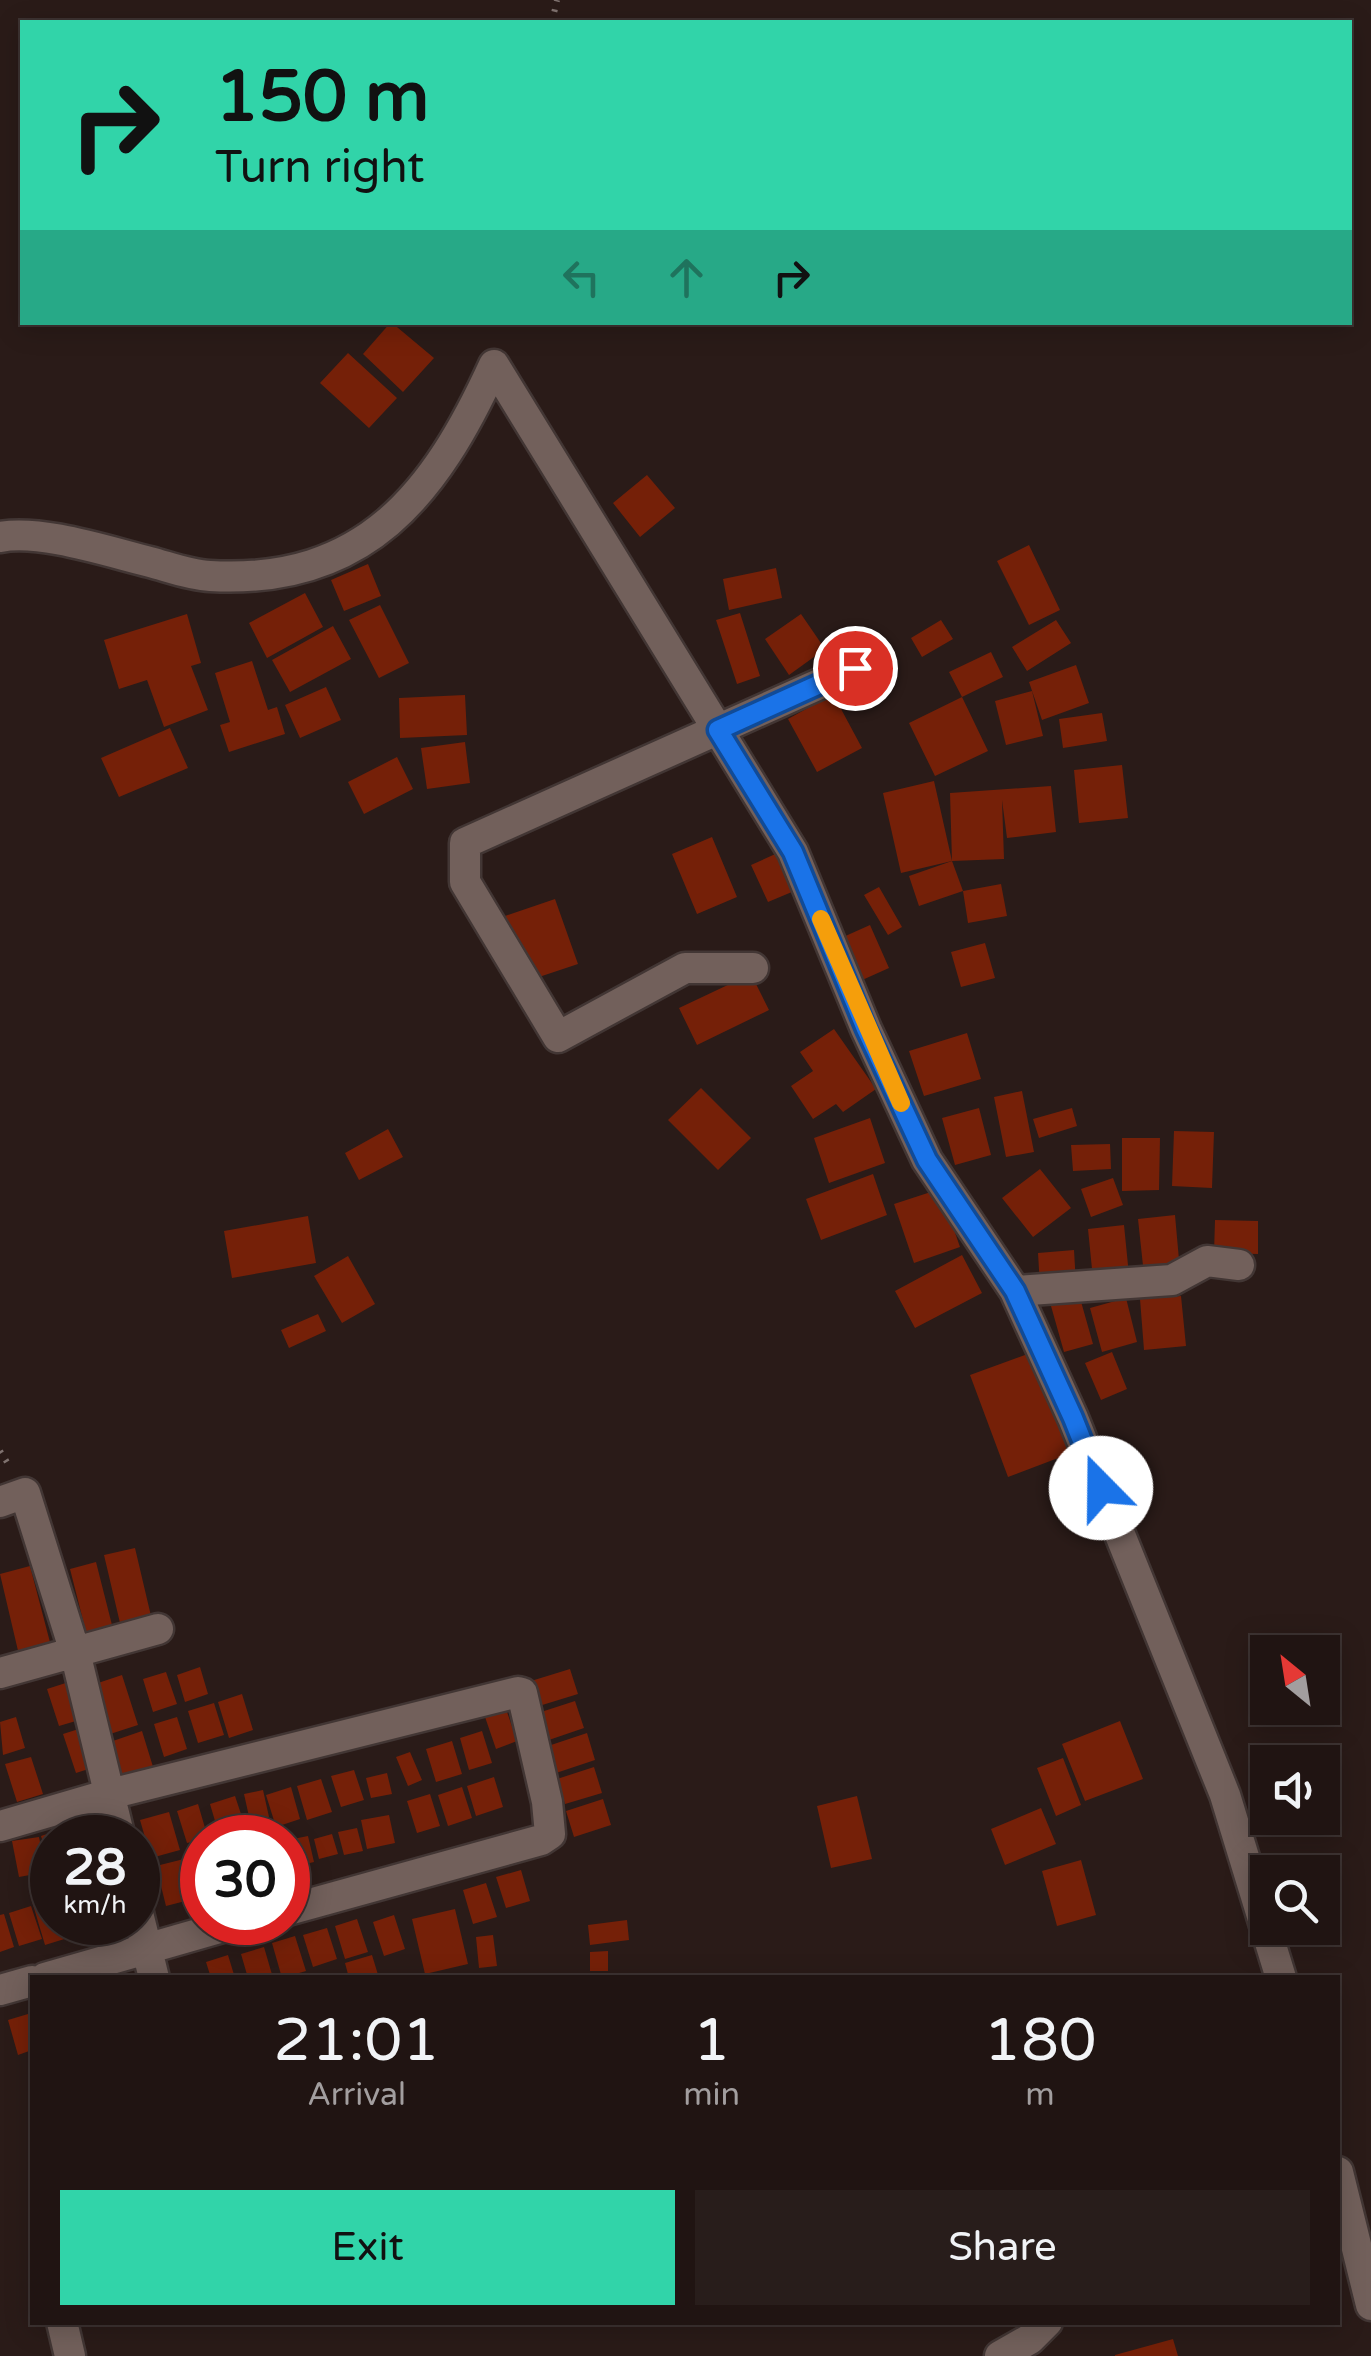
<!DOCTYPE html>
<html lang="en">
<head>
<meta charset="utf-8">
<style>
  :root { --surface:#201412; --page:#281d1b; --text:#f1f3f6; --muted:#a29e9f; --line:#3d3332; --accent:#31d4a9 }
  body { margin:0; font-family:"Varela Round",sans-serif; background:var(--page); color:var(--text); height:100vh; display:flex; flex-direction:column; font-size:38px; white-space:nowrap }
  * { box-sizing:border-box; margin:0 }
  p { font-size:32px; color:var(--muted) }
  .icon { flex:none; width:55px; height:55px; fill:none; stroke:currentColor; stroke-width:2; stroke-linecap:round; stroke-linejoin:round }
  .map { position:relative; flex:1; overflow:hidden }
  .sheet { position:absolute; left:30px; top:1975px; width:1310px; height:350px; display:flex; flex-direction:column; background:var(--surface); border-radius:0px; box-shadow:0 5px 25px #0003,0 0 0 2px var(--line) }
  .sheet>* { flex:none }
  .hud { position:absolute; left:20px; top:20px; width:1332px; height:305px; border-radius:0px; box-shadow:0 5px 25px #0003,0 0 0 2px var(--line); background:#31d4a9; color:#111; overflow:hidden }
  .needle { width:65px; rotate:330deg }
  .fabs { position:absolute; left:1250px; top:1635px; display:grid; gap:20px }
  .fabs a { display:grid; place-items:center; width:90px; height:90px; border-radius:0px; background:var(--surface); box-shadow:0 5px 25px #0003,0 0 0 2px var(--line); font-size:50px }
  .speed { position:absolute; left:30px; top:1815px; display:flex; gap:20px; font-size:50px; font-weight:700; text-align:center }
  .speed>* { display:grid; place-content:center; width:130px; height:130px; border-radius:50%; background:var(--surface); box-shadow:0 5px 25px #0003,0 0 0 2px var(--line); line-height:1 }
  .speed small { font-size:25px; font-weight:400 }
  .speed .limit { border:15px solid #d22; background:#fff; color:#111 }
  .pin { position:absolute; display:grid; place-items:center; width:85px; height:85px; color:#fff; margin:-42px; border:5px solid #fff; border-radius:50%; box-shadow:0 2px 10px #0007 }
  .me { position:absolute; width:110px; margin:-55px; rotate:338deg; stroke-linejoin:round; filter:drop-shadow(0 0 8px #0008) }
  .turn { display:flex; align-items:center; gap:35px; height:210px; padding:0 30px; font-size:45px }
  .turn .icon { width:130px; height:130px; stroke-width:2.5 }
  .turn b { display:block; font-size:70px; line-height:85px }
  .lanes { display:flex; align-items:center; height:95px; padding:0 30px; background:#0003; justify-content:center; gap:50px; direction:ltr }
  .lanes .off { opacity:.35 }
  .eta { display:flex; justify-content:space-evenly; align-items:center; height:170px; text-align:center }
  .eta b { font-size:60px; font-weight:600; line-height:70px }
  .action { display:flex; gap:20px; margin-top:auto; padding:20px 30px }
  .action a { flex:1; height:115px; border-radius:0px; background:var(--accent); color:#111; font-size:40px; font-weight:600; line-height:115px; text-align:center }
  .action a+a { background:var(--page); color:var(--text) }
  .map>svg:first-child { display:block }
  .building { fill:#752008 }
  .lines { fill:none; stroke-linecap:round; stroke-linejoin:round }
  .minor-casing { stroke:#423634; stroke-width:35 }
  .path { stroke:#7f726f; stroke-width:6; stroke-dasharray:2.5 8; stroke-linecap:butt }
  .minor { stroke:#72605b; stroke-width:30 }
  .route-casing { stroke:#114b97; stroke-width:25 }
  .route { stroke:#1a73e8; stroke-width:18 }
  .slow { stroke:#f59e0b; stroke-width:18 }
</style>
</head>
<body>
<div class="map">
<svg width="1371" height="2356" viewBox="0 0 1371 2356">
  <rect width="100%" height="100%" fill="#2a1b18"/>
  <!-- building -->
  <path class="building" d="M391 322 434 358 403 392 363 354Z
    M348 353 397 398 369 428 320 383Z
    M647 475 675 508 640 537 613 503Z
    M1029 545 1060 610 1029 625 997 561Z
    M368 564 381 596 344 611 331 580Z
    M776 568 782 598 729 610 723 579Z
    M305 593 323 627 267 658 249 623Z
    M380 605 409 663 379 678 349 620Z
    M740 613 760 676 737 684 716 620Z
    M187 614 201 663 191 666 208 710 164 727 147 680 119 689 104 640Z
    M801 614 825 649 789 675 765 639Z
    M941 620 953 639 922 657 911 638Z
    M1056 620 1071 643 1027 671 1012 647Z
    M333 626 351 659 290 692 272 660Z
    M991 652 1003 677 962 697 949 672Z
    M252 661 268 710 277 707 285 734 229 752 220 725 230 722 215 673Z
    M1076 665 1089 703 1042 720 1029 682Z
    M326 687 341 720 300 738 285 705Z
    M1032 691 1043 736 1006 745 995 701Z
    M833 694 862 748 817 772 788 719Z
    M465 695 467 735 400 738 399 698Z
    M962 697 988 751 935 776 909 723Z
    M1102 713 1107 741 1063 748 1059 719Z
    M170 728 188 768 119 797 101 758Z
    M465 742 470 783 427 789 421 748Z
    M397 757 413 789 364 814 348 782Z
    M1122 765 1128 818 1079 823 1074 770Z
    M934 781 952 861 950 793 1051 786 1056 832 1007 838 1002 800 1004 859 952 861 963 891 919 906 909 876 952 861 901 873 883 793Z
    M712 837 737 897 697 914 672 854Z
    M782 851 799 889 768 902 751 865Z
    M1001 884 1007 916 968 923 963 891Z
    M879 887 902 927 888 935 864 895Z
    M555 899 578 964 527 981 505 916Z
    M870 925 889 968 860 981 841 938Z
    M985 943 995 978 961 987 951 952Z
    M751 974 769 1010 697 1045 679 1008Z
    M834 1029 876 1089 843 1112 836 1104 813 1119 791 1086 813 1071 800 1052Z
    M967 1033 981 1079 924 1096 909 1051Z
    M701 1088 751 1138 718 1170 668 1120Z
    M1022 1091 1034 1152 1006 1157 994 1097Z
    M979 1108 991 1155 955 1165 942 1118Z
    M1072 1108 1077 1126 1039 1138 1033 1119Z
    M870 1118 885 1163 829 1183 814 1138Z
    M388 1129 403 1157 359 1180 345 1153Z
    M1174 1131 1214 1132 1212 1188 1172 1186Z
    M1122 1138H1160L1159 1190 1122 1191Z
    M1110 1144 1111 1169 1073 1171 1071 1145Z
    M1040 1169 1071 1208 1033 1237 1002 1198Z
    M873 1174 887 1215 821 1240 806 1199Z
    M1113 1178 1123 1205 1091 1217 1081 1189Z
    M940 1189 960 1247 914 1263 894 1204Z
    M1175 1215 1180 1271 1144 1275 1138 1219Z
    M308 1216 316 1263 232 1278 224 1231Z
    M1215 1220 1258 1221V1254L1214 1253Z
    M1124 1225 1129 1275 1093 1279 1088 1229Z
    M1074 1250 1076 1284 1040 1286 1038 1253Z
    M962 1255 982 1293 915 1328 895 1291Z
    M348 1256 375 1304 342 1323 314 1276Z
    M1181 1296 1186 1346 1144 1350 1140 1299Z
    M1080 1298 1093 1344 1064 1352 1051 1306Z
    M1126 1298 1137 1342 1102 1352 1090 1308Z
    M318 1314 326 1331 289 1348 281 1330Z
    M1036 1351 1074 1452 1008 1477 970 1375Z
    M1112 1352 1127 1389 1101 1400 1085 1363Z
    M135 1548 151 1616 120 1623 104 1555Z
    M96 1562 113 1629 87 1636 70 1569Z
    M30 1566 51 1646 19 1655 0 1574Z
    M200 1667 208 1694 185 1702 177 1675Z
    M570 1669 578 1694 539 1706 531 1681Z
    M166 1672 177 1704 153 1712 143 1679Z
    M122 1675 138 1725 107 1735 92 1685Z
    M75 1680 86 1718 59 1726 47 1689Z
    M242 1694 253 1730 229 1738 218 1702Z
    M575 1701 584 1728 546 1741 538 1713Z
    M214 1703 224 1735 198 1743 188 1711Z
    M505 1706 517 1741 496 1749 484 1714Z
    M16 1717 25 1748 3 1755 0 1722Z
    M177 1717 187 1749 164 1757 154 1724Z
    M1120 1721 1143 1779 1085 1801 1062 1744Z
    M88 1726 101 1765 76 1773 63 1734Z
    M142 1731 154 1770 122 1780 110 1742Z
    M482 1731 492 1763 469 1770 460 1738Z
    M587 1733 595 1760 556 1773 548 1746Z
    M452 1741 462 1774 436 1782 426 1749Z
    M410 1752 422 1780 408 1786 396 1757Z
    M31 1757 43 1794 17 1802 5 1764Z
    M1063 1758 1081 1805 1056 1816 1037 1768Z
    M594 1767 602 1793 565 1804 557 1779Z
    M354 1770 364 1800 341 1807 331 1776Z
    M387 1773 392 1794 371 1798 366 1778Z
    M494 1777 503 1807 476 1816 467 1786Z
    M321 1779 332 1812 307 1820 297 1786Z
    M291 1787 300 1819 276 1827 266 1795Z
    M462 1787 472 1818 448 1826 438 1795Z
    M263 1790 269 1817 250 1821 244 1794Z
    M430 1794 440 1826 417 1833 407 1801Z
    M235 1796 244 1823 218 1831 210 1804Z
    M857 1796 872 1859 831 1868 817 1806Z
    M603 1799 611 1825 574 1837 566 1811Z
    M198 1804 208 1838 187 1843 177 1811Z
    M1041 1808 1056 1844 1005 1865 991 1829Z
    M169 1812 180 1850 151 1858 140 1820Z
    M389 1815 395 1843 367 1849 361 1820Z
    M65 1828 68 1838H52V1871L41 1836Z
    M357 1828 363 1851 344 1855 338 1832Z
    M332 1834 338 1854 319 1859 314 1839Z
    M308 1836 314 1862 293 1867 288 1840Z
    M39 1837 46 1872 19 1877 12 1841Z
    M192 1857 201 1897 166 1906 156 1866Z
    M1081 1860 1096 1915 1057 1926 1042 1871Z
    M521 1870 530 1901 506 1908 496 1877Z
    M486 1883 497 1917 473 1924 463 1890Z
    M52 1892V1922H66L71 1937 45 1945 31 1898Z
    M31 1906 42 1939 19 1946 9 1913Z
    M455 1909 468 1964 425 1974 412 1919Z
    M4 1914 14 1947 0 1952V1915Z
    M394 1915 405 1949 384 1956 373 1922Z
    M357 1919 368 1952 345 1959 335 1926Z
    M627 1920 629 1940 590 1945 588 1925Z
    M327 1928 337 1959 313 1967 303 1935Z
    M493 1935 497 1966 479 1968 476 1937Z
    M295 1936 306 1971 282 1978 272 1943Z
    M264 1947 273 1978H248L241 1954Z
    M608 1951V1971H590V1952Z
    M228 1955 235 1978H211L206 1962Z
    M372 1955 379 1978H349L345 1963Z
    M28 2014 32 2029V2050L18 2055 8 2020Z
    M1173 2339 1178 2356H1115V2355Z"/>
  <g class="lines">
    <!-- minor casing -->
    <g class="minor-casing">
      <path id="minor" d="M0 537C41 529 109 552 150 562 169 567 190 575 210 576 365 585 435 494 494 365L793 852 866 1029 927 1160 1015 1291 1073 1418 1225 1795 1281 1978
        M753 968H685L558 1037 465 882V843L855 668
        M1015 1291 1172 1280 1207 1261 1239 1265
        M0 1502 25 1493 75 1652 120 1838
        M0 1673 158 1629
        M0 1826 110 1794 518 1692 522 1693 547 1802 550 1834 541 1840 288 1910
        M138 1913 154 1978
        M45 1978 240 1922
        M0 1990 32 1981
        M1338 2172 1371 2305
        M62 2322 70 2356
        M1000 2356 1030 2339 1047 2322"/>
    </g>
    <!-- path -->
    <path class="path" d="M552 22 557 0
      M0 1451 10 1467"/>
    <!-- minor -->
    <use href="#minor" class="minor"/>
  </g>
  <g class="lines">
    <!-- route casing -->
    <g class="route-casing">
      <path id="route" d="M855 668 718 730 793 852 866 1029 927 1160 1015 1291 1073 1418 1101 1488"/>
    </g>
    <!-- route -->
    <use href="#route" class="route"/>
    <!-- slow -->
    <path class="slow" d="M821 919 901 1103"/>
  </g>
</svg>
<div class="fabs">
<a><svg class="needle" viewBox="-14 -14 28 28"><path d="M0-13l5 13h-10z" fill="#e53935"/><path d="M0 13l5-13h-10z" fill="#a29e9f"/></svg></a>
<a><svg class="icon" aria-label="sound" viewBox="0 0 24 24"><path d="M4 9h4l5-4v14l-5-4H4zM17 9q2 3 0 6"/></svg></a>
<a><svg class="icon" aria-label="search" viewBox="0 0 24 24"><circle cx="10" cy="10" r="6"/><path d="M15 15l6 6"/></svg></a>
</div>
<div class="speed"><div>28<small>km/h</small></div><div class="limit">30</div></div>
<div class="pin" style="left:855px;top:668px;background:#d93025"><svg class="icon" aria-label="arrive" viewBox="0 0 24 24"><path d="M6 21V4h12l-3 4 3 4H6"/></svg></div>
<svg class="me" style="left:1101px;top:1488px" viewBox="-20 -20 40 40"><circle r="19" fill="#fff"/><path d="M0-13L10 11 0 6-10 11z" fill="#1a73e8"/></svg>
<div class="hud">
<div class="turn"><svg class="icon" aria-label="right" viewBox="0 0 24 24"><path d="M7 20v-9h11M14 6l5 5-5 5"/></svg><div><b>150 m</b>Turn right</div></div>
<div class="lanes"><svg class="icon off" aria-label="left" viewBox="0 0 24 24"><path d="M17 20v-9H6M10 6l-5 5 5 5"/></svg><svg class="icon off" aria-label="ahead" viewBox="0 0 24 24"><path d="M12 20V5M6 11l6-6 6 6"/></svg><svg class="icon" aria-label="right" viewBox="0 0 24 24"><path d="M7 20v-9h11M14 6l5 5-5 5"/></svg></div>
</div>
<section class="sheet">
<div class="eta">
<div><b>21:01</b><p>Arrival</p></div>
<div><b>1</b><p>min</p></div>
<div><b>180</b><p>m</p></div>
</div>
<div class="action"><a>Exit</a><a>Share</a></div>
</section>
</div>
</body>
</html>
